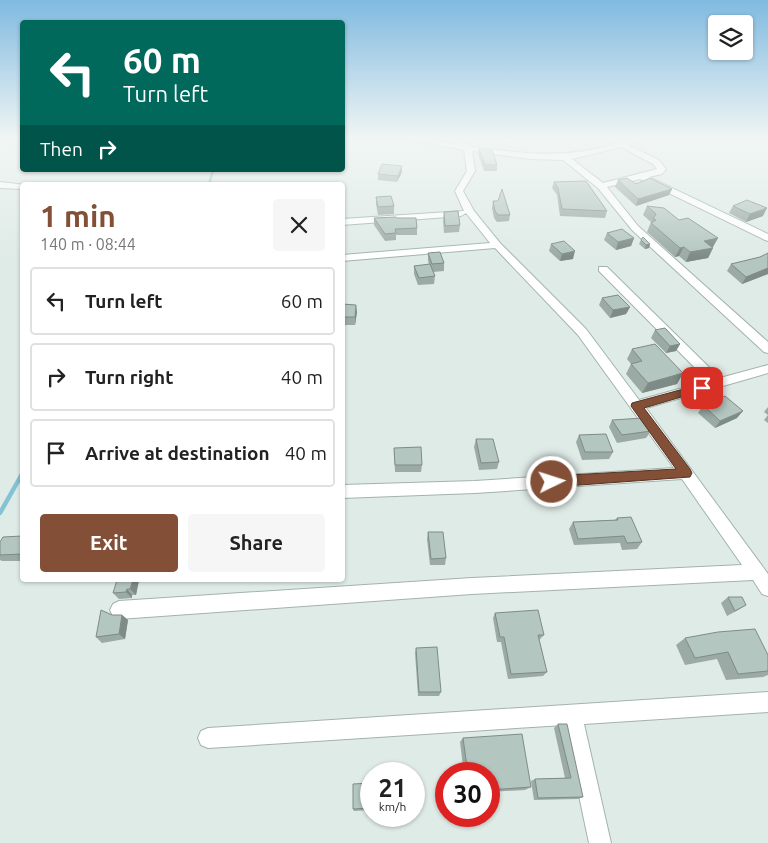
<!DOCTYPE html>
<html lang="en">
<head>
<meta charset="utf-8">
<style>
  :root { --surface:#fff; --page:#f6f6f6; --text:#222; --muted:#767676; --line:#e0e0e0; --accent:#834f36 }
  body { margin:0; font-family:Ubuntu,sans-serif; background:var(--page); color:var(--text); height:100vh; display:flex; flex-direction:column; font-size:19px; white-space:nowrap }
  * { box-sizing:border-box; margin:0 }
  p { font-size:16px; color:var(--muted) }
  .icon { flex:none; width:28px; height:28px; fill:none; stroke:currentColor; stroke-width:2; stroke-linecap:round; stroke-linejoin:round }
  .map { position:relative; flex:1; overflow:hidden }
  .details { position:absolute; left:20px; top:182px; width:325px; height:400px; display:flex; flex-direction:column; background:var(--surface); border-radius:5px; box-shadow:0 1px 4px #0004 }
  .details>* { flex:none }
  .banner { position:absolute; left:20px; top:20px; width:325px; height:152px; border-radius:5px; box-shadow:0 1px 4px #0004; background:#00695c; color:#fff; overflow:hidden }
  .fabs { position:absolute; left:708px; top:15px; display:grid; gap:10px }
  .fabs a { display:grid; place-items:center; width:45px; height:45px; border-radius:5px; background:var(--surface); box-shadow:0 1px 4px #0004; font-size:25px }
  .speed { position:absolute; left:360px; top:762px; display:flex; gap:10px; font-size:25px; font-weight:700; text-align:center }
  .speed>* { display:grid; place-content:center; width:65px; height:65px; border-radius:50%; background:var(--surface); box-shadow:0 1px 4px #0004; line-height:1 }
  .speed small { font-size:12px; font-weight:400 }
  .speed .limit { border:8px solid #d22; background:#fff; color:#111 }
  .pin { position:absolute; display:grid; place-items:center; width:42px; height:42px; color:#fff; margin:-21px; border-radius:10px; box-shadow:0 2px 8px #0006 }
  .me { position:absolute; width:55px; margin:-28px; rotate:86deg; stroke-linejoin:round; filter:drop-shadow(0 0 4px #0008) }
  .turn { display:flex; align-items:center; gap:18px; height:105px; padding:0 20px; font-size:22px }
  .turn .icon { width:65px; height:65px; stroke-width:2.5 }
  .turn b { display:block; font-size:35px; line-height:42px }
  .then { display:flex; align-items:center; height:48px; padding:0 20px; background:#0003; gap:10px; font-size:19px }
  .round { display:grid; place-items:center; flex:none; width:52px; height:52px; border-radius:5px; background:var(--page) }
  .summary { display:flex; align-items:center; justify-content:space-between; height:85px; padding:0 20px }
  h1 { font-size:30px; font-weight:700; line-height:38px; color:var(--accent) }
  .button { display:flex; gap:10px; margin-top:auto; padding:10px 20px }
  .button a { flex:1; height:58px; border-radius:5px; background:var(--accent); color:#fff; font-size:20px; font-weight:700; line-height:58px; text-align:center }
  .button a+a { background:var(--page); color:var(--text) }
  ul { padding:0; list-style:none }
  li { display:flex; align-items:center; gap:15px; height:68px; margin:0 10px 8px; padding:0 10px; border:2px solid var(--line); border-radius:5px }
  li div { flex:1 }
  li b { display:block; font-size:19px }
  li em { font-style:normal }
  .map>svg:first-child { display:block }
  .lines { fill:none; stroke-linecap:round; stroke-linejoin:round }
  .stream-far1 { stroke:#84c2d4; stroke-width:2.5 }
  .stream { stroke:#84c2d4; stroke-width:4.5 }
  .street-casing { stroke:#a2b3ae; stroke-width:2 }
  .street { fill:#fff; fill-rule:evenodd }
  .wall { fill:#9baaa5 }
  .shaded-wall { fill:#7e8b86 }
  .building { fill:#b4c6c0; stroke:#7e8b86 }
  .route { fill:#834f36; stroke:#553323 }
</style>
</head>
<body>
<div class="map">
<svg width="768" height="843" viewBox="0 0 768 843">
  <rect width="100%" height="100%" fill="#dfebe7"/>
  <g class="lines">
    <!-- stream-far1 -->
    <path class="stream-far1" d="M209 185 213 170"/>
    <!-- stream -->
    <path class="stream" d="M0 513 22 474"/>
    <!-- street casing -->
    <g class="street-casing">
      <path id="street" d="M409 140H430L457 144 452 140H461L470 146C520 154 566 159 615 144L613 142 616 140 622 142 638 140 628 145 659 160 666 169 662 174 649 177 768 234V241L765 240 640 179 607 187 638 226 768 342V353L764 352 632 230 598 188 563 160 530 159 472 151 475 171 463 191 474 211 500 243 586 329 639 400 708 381 599 271V267H607L720 378 768 365V373L646 408 768 574V596L762 594 753 580 472 594 119 619 113 616 110 610 113 604 119 601 472 578 742 565 682 479 475 493 342 498V485L475 481 674 468 578 335 495 248 342 261V255L490 243 466 213 461 216 342 225V219L464 211 455 191 467 171 464 150ZM621 147 653 164 657 169 603 183 572 159Z
        M0 182 26 185H22V189L0 188Z
        M768 692V712L584 724 611 843H589L564 725 208 748 201 745 198 738 201 731 208 728Z"/>
    </g>
    <!-- street -->
    <use href="#street" class="street"/>
  </g>
  <!-- wall -->
  <path class="wall" d="M479 149 497 165V171H484L478 154Z
    M402 172 397 182 378 180V174Z
    M618 180 672 189 669 195 636 206 615 187Z
    M554 182 607 211 605 218 560 216 557 195 552 188Z
    M376 197 394 206V214L378 215 376 204Z
    M493 201 510 215 509 221 497 222 494 218 492 208Z
    M647 206 718 238 712 247 713 248 708 258 686 262 679 256 675 257 647 232 651 222 643 215Z
    M733 206 763 216 746 222 729 213Z
    M444 212 460 225 459 232 444 233 443 220Z
    M374 218H397L417 228V235H396V240L385 241 374 225Z
    M342 233 345 250 342 251Z
    M607 233 634 238 631 246 616 250 604 240Z
    M641 240 650 244 649 248 645 249 639 244Z
    M551 244 573 259 560 261 549 251Z
    M428 253 444 263V271L433 272 435 276 434 284 418 285 414 274V266L429 265 428 260Z
    M768 253V274L742 284 727 271 731 264 760 257Z
    M602 298 630 307 626 314 610 318 599 305Z
    M342 304 357 312 355 325H342Z
    M655 330 680 344 676 351 666 353 651 338Z
    M632 349 683 373 677 384 642 393 626 374 631 364 627 359Z
    M703 405 737 418 715 428 698 413Z
    M768 407V423L764 420 768 415 764 412Z
    M612 420 651 431 646 438 617 443 609 427Z
    M579 435 613 452 609 459 582 460 576 442Z
    M476 439 499 462 497 469 479 470 474 447Z
    M394 448 422 465 421 472H395Z
    M617 518 642 542 637 549 622 550 620 543 574 545 569 529 573 522 615 520Z
    M428 532 446 558 445 565H430L427 539Z
    M22 536V561H2L0 560V542Z
    M117 580H139L136 595H132V598L119 599 113 593Z
    M728 597 746 605 738 610 727 616 721 603Z
    M495 613 544 635 539 640 547 672 543 676 508 679 501 642H497L493 618Z
    M112 615H122L128 620 125 639 102 643 96 637Z
    M685 638 768 655V675L763 677 726 680 717 659 685 665 676 645Z
    M416 648 441 692 439 696H418L415 653Z
    M558 724 583 797 578 799 534 800 531 781 535 779 565 778 554 728Z
    M463 738 531 787 525 790 489 792V774H464L460 742Z
    M371 783V810L354 811 353 809Z"/>
  <!-- shaded-wall -->
  <path class="shaded-wall" d="M402 166V172L397 182 398 176Z
    M672 189 669 195 636 206 638 199Z
    M767 208 763 216 746 222 750 214Z
    M634 238 631 246 616 250 618 242Z
    M718 238 713 247 699 251 704 241Z
    M650 244 649 248 645 249 646 245Z
    M684 247 679 256 675 257 680 248Z
    M713 248 708 258 686 262 690 252Z
    M575 251 573 259 560 261 562 254Z
    M768 268V274L742 284 746 277Z
    M356 305 357 312 355 325V317Z
    M630 307 626 314 610 318 613 310Z
    M680 344 676 351 666 353 670 346Z
    M683 373 677 384 642 393 648 383Z
    M743 411 737 418 715 428 720 421Z
    M133 580H139L136 595 130 589Z
    M127 589 132 595V598L126 592Z
    M122 615 128 620 125 639 119 634Z"/>
  <!-- building -->
  <path class="building" d="M479 149 492 150 497 165H485Z
    M382 164 402 166 398 176 378 174Z
    M627 178 636 184 650 178 672 189 638 199 618 180Z
    M586 181 607 211 562 209 558 188 554 182Z
    M502 189 510 215H498L495 211 493 201H498Z
    M391 196 394 206 378 207 376 197Z
    M747 200 767 208 750 214 733 206Z
    M647 206 664 208 679 220 688 218 718 238 704 241 713 248 690 252 684 247 680 248 651 223 656 220 653 219 656 214Z
    M458 211 460 225 445 226 444 212Z
    M396 217 397 218H416L417 228 395 229 396 233 385 234 374 218Z
    M622 229 634 238 618 242 607 233Z
    M342 233 344 243H342Z
    M643 237 650 244 646 245 641 240Z
    M564 241 575 251 562 254 551 244Z
    M440 252 444 263 432 264 428 253Z
    M768 253V268L746 277 731 264 760 257Z
    M430 264 435 276 419 278 414 266Z
    M618 295 630 307 613 310 602 298Z
    M342 304 356 305 355 317H342Z
    M665 328 680 344 670 346 655 330Z
    M655 344 683 373 648 383 631 364 642 361 632 349Z
    M725 396 743 411 720 421 703 405Z
    M643 418 651 431 622 435 612 420Z
    M606 434 613 452H585L579 435Z
    M476 439H493L499 462 481 463Z
    M421 447 422 465H395L394 448Z
    M631 517 642 542 627 543 624 536 578 539 573 522 618 520 617 518Z
    M428 532H443L446 558 431 559Z
    M22 536V554L0 555V542L3 537Z
    M117 580H133L130 589H127L126 592 113 593Z
    M728 597H742L746 605 735 611Z
    M101 610 112 615H122L119 634 96 637Z
    M538 610 544 635H538L547 672 511 674 504 637H500L495 613Z
    M755 629 768 655V671L738 674 728 652 695 658 685 638 718 632Z
    M437 647 441 692H419L416 648Z
    M558 724H567L583 797 538 798 535 779 571 778Z
    M522 734 531 787 489 790V774H468L463 738Z
    M371 783V808L353 809V784Z"/>
  <!-- sky -->
  <linearGradient id="sky" x2="0" y2="1"><stop stop-color="#80bae0"/><stop offset="0.54" stop-color="#f1f6f4"/><stop offset="1" stop-color="#f1f6f4" stop-opacity="0"/></linearGradient>
  <rect width="768" height="258" fill="url(#sky)"/>
  <!-- route -->
  <path class="route" d="M702 384 707 388 705 390 644 408 690 469 692 473 690 477 552 487 548 485 546 482 548 478 552 476 676 469 631 406 632 403Z"/>
</svg>
<div class="fabs">
<a><svg class="icon" aria-label="layers" viewBox="0 0 24 24"><path d="M12 4l9 5-9 5-9-5zM3 14l9 5 9-5"/></svg></a>
</div>
<div class="speed"><div>21<small>km/h</small></div><div class="limit">30</div></div>
<div class="pin" style="left:702px;top:388px;background:#d93025"><svg class="icon" aria-label="arrive" viewBox="0 0 24 24"><path d="M6 21V4h12l-3 4 3 4H6"/></svg></div>
<svg class="me" style="left:552px;top:482px" viewBox="-20 -20 40 40"><circle r="17" fill="#834f36" stroke="#fff" stroke-width="3"/><path d="M0-11L8 9 0 5-8 9z" fill="#fff"/></svg>
<div class="banner">
<div class="turn"><svg class="icon" aria-label="left" viewBox="0 0 24 24"><path d="M17 20v-9H6M10 6l-5 5 5 5"/></svg><div><b>60 m</b>Turn left</div></div>
<div class="then">Then<svg class="icon" aria-label="right" viewBox="0 0 24 24"><path d="M7 20v-9h11M14 6l5 5-5 5"/></svg></div>
</div>
<section class="details">
<div class="summary"><div><h1>1 min</h1><p>140 m · 08:44</p></div><a class="round"><svg class="icon" aria-label="close" viewBox="0 0 24 24"><path d="M6 6l12 12M18 6L6 18"/></svg></a></div>
<ul>
<li><svg class="icon" aria-label="left" viewBox="0 0 24 24"><path d="M17 20v-9H6M10 6l-5 5 5 5"/></svg><div><b>Turn left</b></div><em>60 m</em></li>
<li><svg class="icon" aria-label="right" viewBox="0 0 24 24"><path d="M7 20v-9h11M14 6l5 5-5 5"/></svg><div><b>Turn right</b></div><em>40 m</em></li>
<li><svg class="icon" aria-label="arrive" viewBox="0 0 24 24"><path d="M6 21V4h12l-3 4 3 4H6"/></svg><div><b>Arrive at destination</b></div><em>40 m</em></li>
</ul>
<div class="button"><a>Exit</a><a>Share</a></div>
</section>
</div>
</body>
</html>
